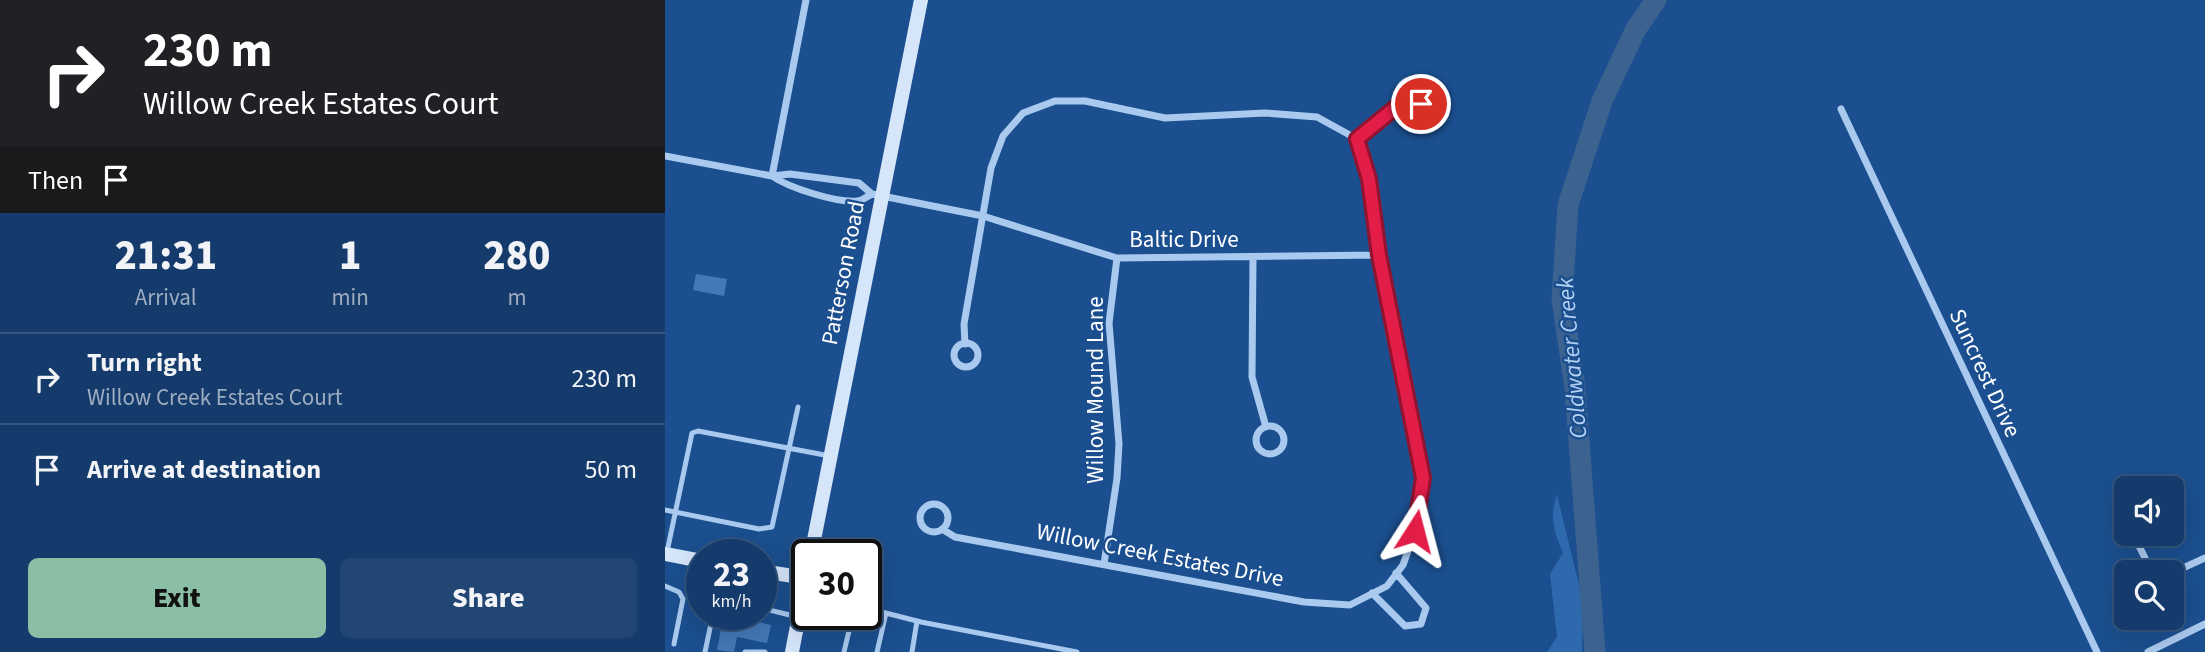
<!DOCTYPE html>
<html lang="en">
<head>
<meta charset="utf-8">
<style>
  :root { --surface:#143b6b; --page:#214673; --text:#f1f3f6; --muted:#9dadc1; --line:#33557e; --accent:#8abfa5 }
  body { margin:0; font-family:"Source Sans 3",sans-serif; background:var(--page); color:var(--text); height:100vh; display:flex; flex-direction:column; font-size:26px; white-space:nowrap }
  * { box-sizing:border-box; margin:0 }
  p { font-size:23px; color:var(--muted) }
  .icon { flex:none; width:38px; height:38px; fill:none; stroke:currentColor; stroke-width:2; stroke-linecap:round; stroke-linejoin:round }
  .map { position:relative; flex:1; overflow:hidden }
  .sheet { display:flex; flex-direction:column; background:var(--surface); width:665px }
  .sheet>* { flex:none }
  .guide { background:#202124; color:#fff; overflow:hidden }
  .controls { position:absolute; left:1449px; top:476px; display:grid; gap:14px }
  .controls a { display:grid; place-items:center; width:70px; height:70px; border-radius:10px; background:var(--surface); box-shadow:0 7px 28px #0002,0 0 0 2px var(--line); font-size:35px }
  .speed { position:absolute; left:21px; top:539px; display:flex; gap:14px; font-size:35px; font-weight:700; text-align:center }
  .speed>* { display:grid; place-content:center; width:91px; height:91px; border-radius:50%; background:var(--surface); box-shadow:0 7px 28px #0002,0 0 0 2px var(--line); line-height:1 }
  .speed small { font-size:18px; font-weight:400 }
  .speed .limit { border:4px solid #111; border-radius:10px; background:#fff; color:#111 }
  .pin { position:absolute; display:grid; place-items:center; width:60px; height:60px; color:#fff; margin:-30px; border:4px solid #fff; border-radius:50%; box-shadow:0 2px 7px #0007 }
  .me { position:absolute; width:77px; margin:-38px; rotate:9deg; stroke-linejoin:round; filter:drop-shadow(0 0 5px #0008) }
  .turn { display:flex; align-items:center; gap:24px; height:147px; padding:0 28px; font-size:32px }
  .turn .icon { width:91px; height:91px; stroke-width:2.5 }
  .turn b { display:block; font-size:49px; line-height:60px }
  .then { display:flex; align-items:center; height:66px; padding:0 28px; background:#0003; gap:14px; font-size:26px }
  .eta { display:flex; justify-content:space-evenly; align-items:center; height:119px; text-align:center }
  .eta b { font-size:42px; font-weight:800; line-height:49px }
  .action { display:flex; gap:14px; margin-top:auto; padding:14px 28px }
  .action a { flex:1; height:80px; border-radius:10px; background:var(--accent); color:#111; font-size:28px; font-weight:800; line-height:80px; text-align:center }
  .action a+a { background:var(--page); color:var(--text) }
  ul { padding:0; list-style:none }
  li { display:flex; align-items:center; gap:21px; height:91px; padding:0 28px; border-top:2px solid var(--line) }
  li div { flex:1 }
  li b { display:block; font-size:26px }
  li em { font-style:normal }
  main { display:flex; flex:1; min-height:0 }
  .map>svg:first-child { display:block }
  .green { fill:#2e69ad }
  .lines { fill:none; stroke-linecap:round; stroke-linejoin:round }
  .river { stroke:#3c6290; stroke-width:21 }
  .building { fill:#4478b7 }
  .lane { stroke:#a9c9ee; stroke-width:5 }
  .street { stroke:#a9c9ee; stroke-width:7 }
  .secondary { stroke:#d6e6fa; stroke-width:14 }
  .route-casing { stroke:#92132f; stroke-width:18 }
  .route { stroke:#e11d48; stroke-width:12 }
  .labels { text-anchor:middle; dominant-baseline:central; stroke-width:5; stroke-linejoin:round; paint-order:stroke }
  .street-label { font-size:23px; fill:#fff; stroke:#1b4f8f }
  .water-label { font-size:24px; font-style:italic; fill:#b5d3f5; stroke:#1b4f8f }
</style>
</head>
<body>
<main>
<section class="sheet">
<div class="guide">
<div class="turn"><svg class="icon" aria-label="right" viewBox="0 0 24 24"><path d="M7 20v-9h11M14 6l5 5-5 5"/></svg><div><b>230 m</b>Willow Creek Estates Court</div></div>
<div class="then">Then<svg class="icon" aria-label="arrive" viewBox="0 0 24 24"><path d="M6 21V4h12l-3 4 3 4H6"/></svg></div>
</div>
<div class="eta">
<div><b>21:31</b><p>Arrival</p></div>
<div><b>1</b><p>min</p></div>
<div><b>280</b><p>m</p></div>
</div>
<ul>
<li><svg class="icon" aria-label="right" viewBox="0 0 24 24"><path d="M7 20v-9h11M14 6l5 5-5 5"/></svg><div><b>Turn right</b><p>Willow Creek Estates Court</p></div><em>230 m</em></li>
<li><svg class="icon" aria-label="arrive" viewBox="0 0 24 24"><path d="M6 21V4h12l-3 4 3 4H6"/></svg><div><b>Arrive at destination</b></div><em>50 m</em></li>
</ul>
<div class="action"><a>Exit</a><a>Share</a></div>
</section>
<div class="map">
<svg width="1540" height="652" viewBox="0 0 1540 652">
  <rect width="100%" height="100%" fill="#1b4f8f"/>
  <!-- green -->
  <path class="green" d="M892 495 918 601 917 652H882L892 637 885 574 898 553C889 532 884 517 892 495Z"/>
  <g class="lines">
    <!-- river -->
    <path class="river" d="M930 652 910 388 897 299 903 205 937 101 971 29 991 0"/>
  </g>
  <!-- building -->
  <path class="building" d="M31 274 62 279 59 296 28 290Z
    M59 614 106 625 102 643 72 637 69 652 52 650Z"/>
  <g class="lines">
    <!-- lane -->
    <path class="lane" d="M0 510 94 529 107 527 133 407
      M2 552 27 433 33 431 165 456
      M0 586 14 592 18 599 9 644
      M96 608 133 617
      M201 608 256 622 412 652
      M40 652 48 614
      M80 652H100
      M179 652 188 614
      M212 652 221 613
      M247 652 252 621"/>
    <!-- street -->
    <path class="street" d="M733 94a14 14 0 1 1 28 0a14 14 0 1 1-28 0Z
      M1176 109 1432 652
      M692 139 736 103
      M0 156 107 176 125 174 194 183 207 194 318 216 452 258 714 255
      M107 176 141 0
      M107 176C124 188 172 203 192 201 197 201 203 196 207 194
      M588 258 587 377 601 427
      M289 355a12 12 0 1 1 24 0a12 12 0 1 1-24 0Z
      M591 440a14 14 0 1 1 28 0a14 14 0 1 1-28 0Z
      M255 518a14 14 0 1 1 28 0a14 14 0 1 1-28 0Z
      M1459 516 1461 520
      M277 529 290 537 639 602 685 605 722 586 738 565 750 531 758 478 714 255 704 179 692 139 652 117 600 113 500 118 420 101H390L358 113 338 136 326 168 299 324 300 344
      M1468 534 1482 562 1497 572
      M439 564 452 478 454 444 444 323 452 258
      M1507 573 1540 558
      M707 593 740 626 756 624 761 608 731 573
      M1483 652 1540 624"/>
    <!-- secondary -->
    <path class="secondary" d="M0 554 37 561
      M146 555 256 0
      M96 571 141 578
      M127 652 142 574"/>
  </g>
  <g class="lines">
    <!-- route casing -->
    <g class="route-casing">
      <path id="route" d="M750 531 758 478 714 255 704 179 692 139 736 103 746 108 756 104"/>
    </g>
    <!-- route -->
    <use href="#route" class="route"/>
  </g>
  <g class="labels">
    <!-- street labels -->
    <g class="street-label">
      <text x="519" y="239">Baltic Drive</text>
      <text transform="translate(178 273) rotate(-79)">Patterson Road</text>
      <text transform="translate(1320 373) rotate(65)">Suncrest Drive</text>
      <text transform="translate(430 390) rotate(-90)">Willow Mound Lane</text>
      <text transform="translate(495 555) rotate(11)">Willow Creek Estates Drive</text>
    </g>
    <!-- water labels -->
    <g class="water-label">
      <text transform="translate(907 358) rotate(-95)">Coldwater Creek</text>
    </g>
  </g>
</svg>
<div class="controls">
<a><svg class="icon" aria-label="sound" viewBox="0 0 24 24"><path d="M4 9h4l5-4v14l-5-4H4zM17 9q2 3 0 6"/></svg></a>
<a><svg class="icon" aria-label="search" viewBox="0 0 24 24"><circle cx="10" cy="10" r="6"/><path d="M15 15l6 6"/></svg></a>
</div>
<div class="speed"><div>23<small>km/h</small></div><div class="limit">30</div></div>
<div class="pin" style="left:756px;top:104px;background:#d93025"><svg class="icon" aria-label="arrive" viewBox="0 0 24 24"><path d="M6 21V4h12l-3 4 3 4H6"/></svg></div>
<svg class="me" style="left:750px;top:531px" viewBox="-20 -20 40 40"><path d="M0-17L14 15 0 8-14 15z" fill="#e11d48" stroke="#fff" stroke-width="4"/></svg>
</div>
</main>
</body>
</html>
